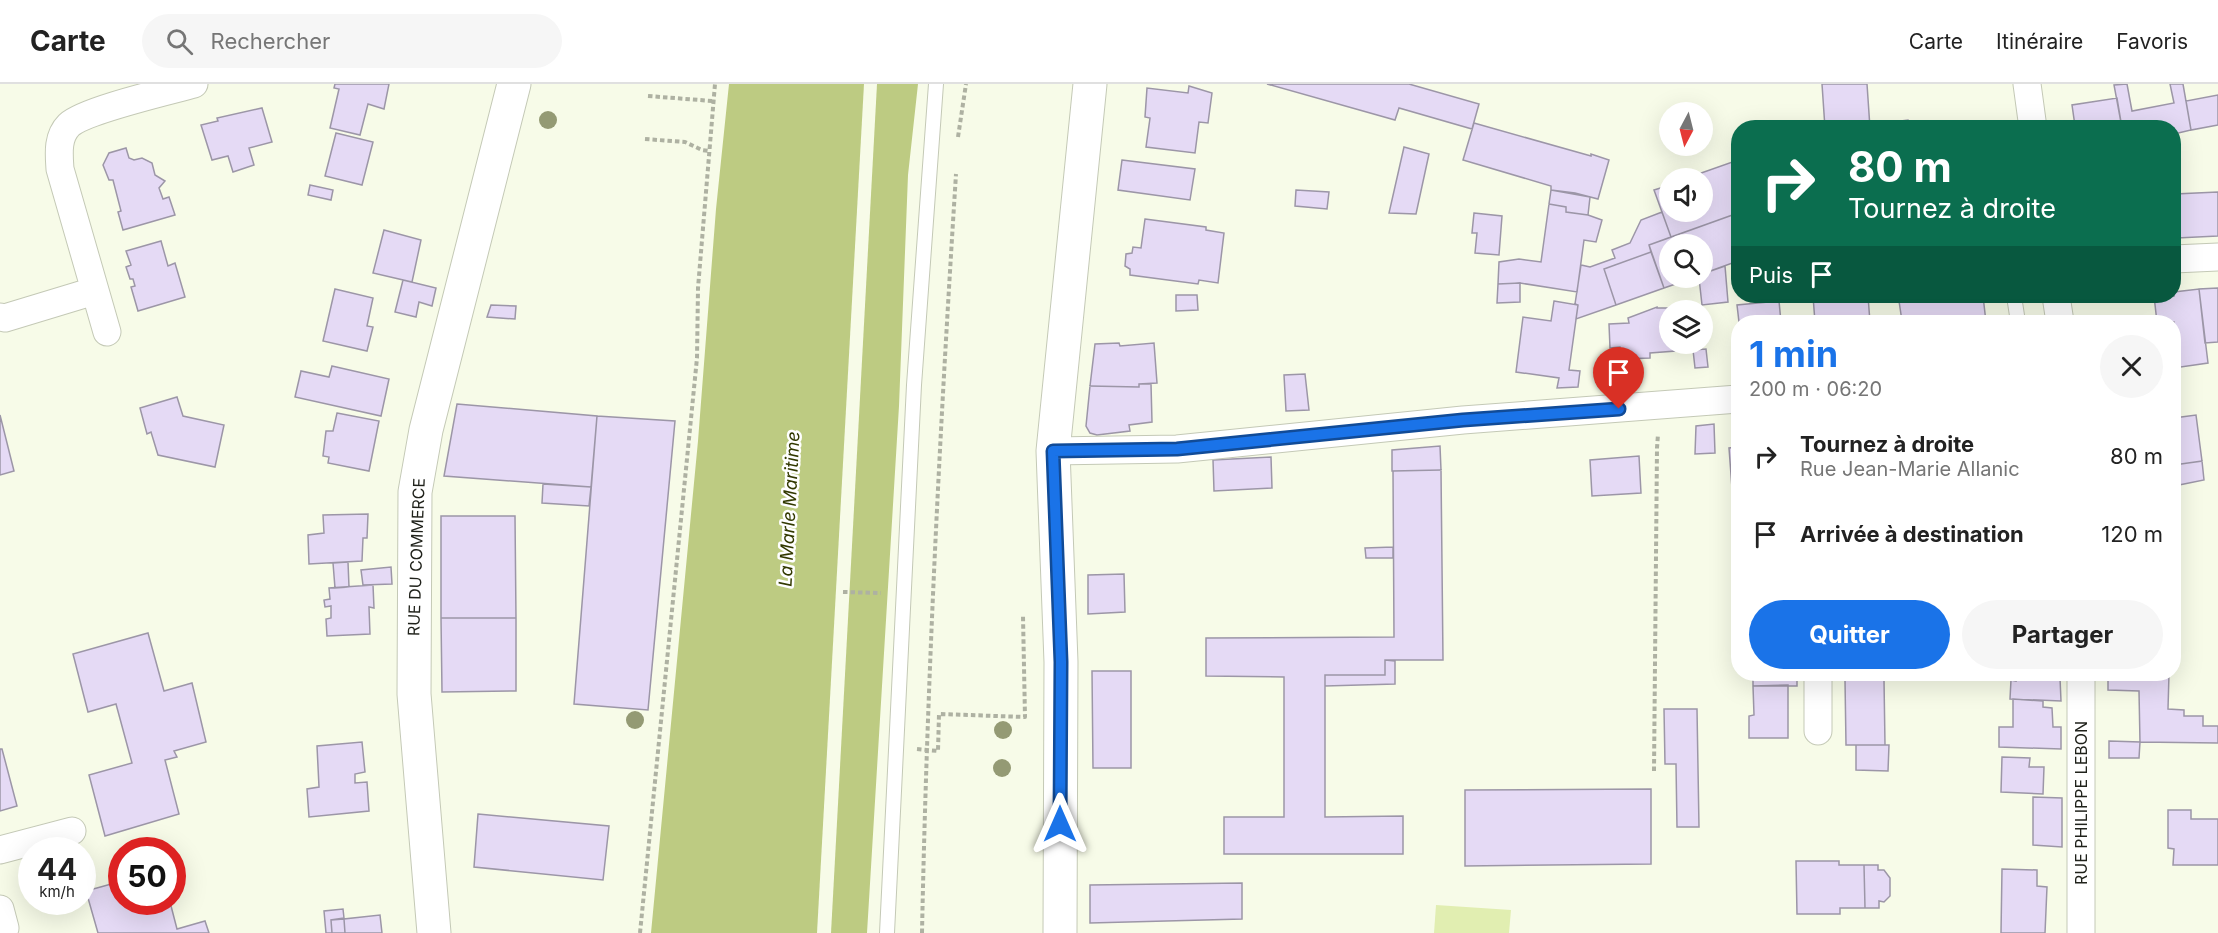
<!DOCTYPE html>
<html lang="fr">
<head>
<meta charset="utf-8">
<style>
  :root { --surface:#fff; --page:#f6f6f6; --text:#222; --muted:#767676; --line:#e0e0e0; --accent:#1a73e8 }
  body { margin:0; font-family:Inter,sans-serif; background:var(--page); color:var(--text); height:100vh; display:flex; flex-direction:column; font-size:22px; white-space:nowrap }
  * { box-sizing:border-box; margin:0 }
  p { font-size:20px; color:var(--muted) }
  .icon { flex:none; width:33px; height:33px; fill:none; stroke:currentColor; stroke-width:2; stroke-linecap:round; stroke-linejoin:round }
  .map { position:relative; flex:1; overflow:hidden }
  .sheet { position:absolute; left:1731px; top:231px; width:450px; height:366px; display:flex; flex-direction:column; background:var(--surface); border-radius:24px; box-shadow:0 6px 24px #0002 }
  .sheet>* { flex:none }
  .banner { position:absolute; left:1731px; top:36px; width:450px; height:183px; border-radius:24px; box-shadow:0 6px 24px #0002; background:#0b6e4f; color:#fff; overflow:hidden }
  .needle { width:39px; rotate:187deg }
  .controls { position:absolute; left:1659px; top:18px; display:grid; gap:12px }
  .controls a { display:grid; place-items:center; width:54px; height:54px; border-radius:50%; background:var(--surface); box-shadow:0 6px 24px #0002; font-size:30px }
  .speed { position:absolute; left:18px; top:753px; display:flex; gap:12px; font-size:30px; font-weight:700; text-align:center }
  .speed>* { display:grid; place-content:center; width:78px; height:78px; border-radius:50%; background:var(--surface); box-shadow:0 6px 24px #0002; line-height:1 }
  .speed small { font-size:15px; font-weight:400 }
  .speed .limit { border:9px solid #d22; background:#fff; color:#111 }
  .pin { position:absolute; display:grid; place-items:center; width:51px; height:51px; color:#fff; margin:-62px -26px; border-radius:50% 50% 50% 0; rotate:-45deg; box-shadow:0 0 6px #0007 }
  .pin .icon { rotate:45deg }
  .me { position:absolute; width:66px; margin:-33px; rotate:0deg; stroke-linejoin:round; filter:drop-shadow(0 0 4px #0008) }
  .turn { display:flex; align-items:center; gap:21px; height:126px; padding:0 18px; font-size:27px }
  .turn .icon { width:78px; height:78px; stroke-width:2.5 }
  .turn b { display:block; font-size:42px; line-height:51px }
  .then { display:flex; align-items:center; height:57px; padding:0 18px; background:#0003; gap:12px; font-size:22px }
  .round { display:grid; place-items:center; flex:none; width:63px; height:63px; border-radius:32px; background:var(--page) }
  .summary { display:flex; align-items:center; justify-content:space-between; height:102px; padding:0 18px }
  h1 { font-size:36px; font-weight:700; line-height:45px; color:var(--accent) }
  .cta { display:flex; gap:12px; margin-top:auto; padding:12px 18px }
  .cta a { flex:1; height:69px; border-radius:36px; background:var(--accent); color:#fff; font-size:24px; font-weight:700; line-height:69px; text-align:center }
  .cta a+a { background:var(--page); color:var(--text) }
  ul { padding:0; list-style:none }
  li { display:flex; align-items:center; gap:18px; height:78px; padding:0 18px }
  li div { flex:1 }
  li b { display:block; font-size:22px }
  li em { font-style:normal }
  header { display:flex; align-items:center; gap:36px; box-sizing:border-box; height:84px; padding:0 30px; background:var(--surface); border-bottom:2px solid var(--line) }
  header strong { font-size:28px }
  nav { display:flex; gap:33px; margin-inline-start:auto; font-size:21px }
  .search { width:420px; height:54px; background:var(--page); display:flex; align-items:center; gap:15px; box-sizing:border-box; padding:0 21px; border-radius:33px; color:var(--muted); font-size:22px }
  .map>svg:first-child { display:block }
  .green { fill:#e1eeb1 }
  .water { fill:#bdcb82 }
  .pier { fill:#f7fbe8 }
  .building { fill:#e5daf5; stroke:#9c96a7; stroke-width:1.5 }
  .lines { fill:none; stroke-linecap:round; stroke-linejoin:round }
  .service-casing { stroke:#c4c9b6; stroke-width:16 }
  .minor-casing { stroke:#c4c9b6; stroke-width:29 }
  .tertiary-casing { stroke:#c4c9b6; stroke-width:35 }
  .secondary-casing { stroke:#c4c9b6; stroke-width:35 }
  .path { stroke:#aeb1a2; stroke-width:4; stroke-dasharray:4.5 3; stroke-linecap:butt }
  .service { stroke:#fff; stroke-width:14 }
  .minor { stroke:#fff; stroke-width:27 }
  .tertiary { stroke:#fff; stroke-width:33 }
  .secondary { stroke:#fff; stroke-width:33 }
  .tree { fill:#949a74 }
  .route-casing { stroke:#114b97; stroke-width:15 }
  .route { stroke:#1a73e8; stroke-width:10 }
  .labels { text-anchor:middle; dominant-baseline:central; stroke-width:5; stroke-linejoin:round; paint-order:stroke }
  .street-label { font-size:16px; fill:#20221b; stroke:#fff }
  .water-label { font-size:18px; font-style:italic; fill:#323900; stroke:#fff }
</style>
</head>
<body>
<header>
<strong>Carte</strong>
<div class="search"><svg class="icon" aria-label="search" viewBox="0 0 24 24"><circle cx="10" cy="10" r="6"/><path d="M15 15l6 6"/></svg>Rechercher</div>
<nav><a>Carte</a><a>Itinéraire</a><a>Favoris</a></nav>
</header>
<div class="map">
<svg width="2218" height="849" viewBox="0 0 2218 849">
  <rect width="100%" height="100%" fill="#f7fbe8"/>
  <!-- green -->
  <path class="green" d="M1436 821 1511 826 1509 849H1434Z"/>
  <!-- water -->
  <path class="water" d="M729 0H918L908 91 899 322 867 849H651L698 357 716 125Z"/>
  <!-- pier -->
  <path class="pier" d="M864 0H877L831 849H817Z"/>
  <!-- building -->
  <path class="building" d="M335 0H389L384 25 368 20 360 51 330 44 339 5 334 4Z
    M1267 0H1409L1479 20 1472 45 1399 24 1395 36Z
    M1822 0H1867L1870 44H1825Z
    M2127 0 2132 27 2174 19 2170 0H2183L2191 46 2174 50V44H2122L2114 1Z
    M1189 2 1212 9 1208 39 1199 38 1195 69 1146 63 1150 34 1145 33 1147 4 1188 9Z
    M2218 11V41L2191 46 2186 17Z
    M2117 14 2122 44H2066L2075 42 2072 21Z
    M262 24 272 58 249 64 254 81 233 88 228 72 212 76 201 41 218 37 217 34Z
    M1908 36 1909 44H1891L1893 43V38Z
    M1474 39 1591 72V70L1609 76 1598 115 1575 109 1551 106V102L1463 76Z
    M1990 39V44H1951Z
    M336 49 373 58 362 101 325 92Z
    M1404 63 1429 70 1416 130 1389 129Z
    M126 64 129 74 134 76 142 74 152 79 155 91 165 97 159 104 163 115 169 113 175 131 123 146 118 128 121 127 113 96H109L103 81 109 69Z
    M1122 76 1195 85 1190 116 1118 106Z
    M1738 76V129L1671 153 1654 106 1670 101V128H1702V94H1687Z
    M310 101 333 106 331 116 308 111Z
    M2174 102 2177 154H2174Z
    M1296 106 1329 108 1327 125 1295 122Z
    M1551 106 1590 113 1588 131 1566 128V123L1549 120Z
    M2218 108V152L2177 154 2175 110Z
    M1549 120 1566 123V128L1588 131 1602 136 1596 158 1584 156 1577 208 1520 199 1498 200 1499 178 1519 175 1541 178Z
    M1662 128 1671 153 1649 161 1651 168 1604 185 1616 221 1576 235 1578 221 1575 220 1581 181 1590 183 1615 174 1612 166 1630 159 1641 136Z
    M1474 129 1502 132 1499 171 1475 169 1477 149H1472Z
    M1738 129V177L1702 190V160H1670V194H1693L1664 204 1649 161Z
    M1145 135 1206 143V146L1224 149 1218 199 1199 196 1198 200 1130 191V185L1125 182 1126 170 1132 169 1133 163 1141 164Z
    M384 146 421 156 412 198 373 189Z
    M161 157 168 182 175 179 185 213 138 227 131 203 135 202 133 195H130L126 183 131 181 126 167Z
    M1651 168 1664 204 1616 221 1604 185Z
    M1725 182 1728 218 1702 221 1699 194H1702V190Z
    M403 196 436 204 432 222 419 218 416 233 395 228Z
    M1520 199V218L1497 219 1498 200Z
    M2218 204V258L2205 259 2199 205Z
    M335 205 373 214 367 242 373 243 367 267 323 257Z
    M2199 205 2208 279 2174 284V238H2157L2154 212H2174V208Z
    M1176 211H1197L1198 226 1176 227Z
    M1813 212H1868L1870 238H1815Z
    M1922 212H1983L1986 238 1902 237 1899 217 1922 215Z
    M1554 217 1578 221 1569 286 1580 287 1578 303 1557 304 1559 294 1516 288 1523 233 1551 237Z
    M1779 217 1781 238H1739L1737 221Z
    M491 221 516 222 515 235 487 233Z
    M1657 223V224H1676L1677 226H1670V260H1689V266L1650 269V274L1622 275 1620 263 1610 264 1609 240 1629 239 1628 234Z
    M1119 259 1120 262 1154 259 1157 299 1139 300V303L1090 302 1095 260Z
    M1706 265 1708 283 1695 284 1693 266Z
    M332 282 389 295 381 332 295 313 301 287 329 293Z
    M1305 290 1309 326 1286 327 1284 291Z
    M1139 300H1151L1152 338 1129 341 1130 347 1097 351 1090 349 1086 342 1090 302 1139 303Z
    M177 313 183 332 224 341 215 383 158 371 151 348 147 350 140 324Z
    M457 320 597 332 591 403 444 392Z
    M337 329 379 337 369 387 328 379 329 373 323 372 326 347H333Z
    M0 331 14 387 0 391Z
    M2196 331 2202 377 2174 381V334Z
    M597 332 675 337 648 626 574 620Z
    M1714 340 1715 369 1695 370 1696 342Z
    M1440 362 1441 386 1392 387V366Z
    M1738 363V404H1732L1729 364Z
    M1639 372 1641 409 1592 412 1590 376Z
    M1271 373 1272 404 1214 407 1213 376Z
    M2202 377 2204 396 2174 402V381Z
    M1441 386 1443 576H1385V591H1325V733L1403 732V770H1224V733H1284V593L1206 592V554L1394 553 1393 387Z
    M543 400 591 403 589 422 542 419Z
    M368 430 367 454H363L362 477 309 480 308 451 324 449 323 431Z
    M441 432H515L516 534H441Z
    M1393 463V474H1366L1365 464Z
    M348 478 349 503 335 504 333 479Z
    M391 483 392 500 363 501 361 486Z
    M1124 490 1125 528 1088 530V491Z
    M373 501 374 524 369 523 370 550 327 552 326 535 331 534V522L325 523 324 516 330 515 329 504Z
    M441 534H516V607L442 608Z
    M148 549 164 607 192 599 206 658 174 667 177 673 165 676 179 730 105 752 89 691 132 679 116 620 88 628 73 570Z
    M1385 576 1395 577V600L1325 602V591H1385Z
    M1092 587H1131V684H1093Z
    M1753 590H1797V602H1753Z
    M1837 590H1872V596H1837Z
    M2016 590H2055V594H2060L2061 617 2010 615 2011 596 2016 597Z
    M2108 590H2169L2168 625 2184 626V632H2203V642H2218V659L2140 658 2139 607 2108 606Z
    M1845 596H1884L1885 661H1846Z
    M1788 601V654H1749V632L1754 631 1753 602Z
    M2013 615 2043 617V623L2052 624 2053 643H2061V665L1999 663V643H2013Z
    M1664 625H1697L1699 743H1677L1676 680H1665Z
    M2109 657 2140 658 2139 674H2109Z
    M362 658 365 688 355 690V699L367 698 369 727 309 733 307 705 319 703 317 662Z
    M1856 661H1889L1888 687 1856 686Z
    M0 665H2L17 722 0 727Z
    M2002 673 2030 674 2029 683H2044L2043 710 2001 708Z
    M1651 705V780L1465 782V706Z
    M2033 713 2062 714V763L2033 761Z
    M2168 726H2191V735H2218V781H2173L2174 765 2168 764Z
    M478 730 609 742 603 796 474 783Z
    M1796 777H1839V781H1864L1865 824H1840V830H1797Z
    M1864 781H1878V786H1884L1890 794V812L1884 818 1879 817V824H1865Z
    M2002 785 2037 786V802L2047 803 2045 849H2001Z
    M122 797V818H170L177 845 205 837 209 849H98L86 807Z
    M1242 799V835L1090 839V801Z
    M343 825 344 834 331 836 332 849H326L324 827Z
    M380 831 382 849H345L344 835Z
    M344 835 345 849H332L331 836Z"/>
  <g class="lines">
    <!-- service casing -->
    <g class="service-casing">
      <path id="service" d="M2014 212 2018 238
        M887 849 914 301 936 0"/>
    </g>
    <!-- minor casing -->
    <g class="minor-casing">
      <path id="minor" d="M2027 0 2033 44
        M2174 175 2218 173
        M2056 212 2060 238
        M0 233 5 234 94 207
        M107 248 60 85C59 70 57 53 69 41 85 26 169 7 194 0
        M1053 367 1177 365 1463 336 1738 315
        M1818 590V647
        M2081 590V849
        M0 766 72 747
        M0 825 5 844 0 845"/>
    </g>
    <!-- tertiary casing -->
    <g class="tertiary-casing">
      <path id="tertiary" d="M434 849 414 610 415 408 426 346 514 0"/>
    </g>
    <!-- secondary casing -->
    <g class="secondary-casing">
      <path id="secondary" d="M1060 849 1061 578 1053 367 1090 0"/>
    </g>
    <!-- path -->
    <path class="path" d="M648 12 712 17
      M958 53 966 0
      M645 55 685 58 702 66 709 67
      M843 508 881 509
      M917 665 938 667 939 630 1025 633 1023 532
      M1654 687 1657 364 1658 350
      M640 849 697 274 698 204 715 0
      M922 849C927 596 940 343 956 90"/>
    <!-- service -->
    <use href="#service" class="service"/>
    <!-- minor -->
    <use href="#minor" class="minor"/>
    <!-- tertiary -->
    <use href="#tertiary" class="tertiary"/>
    <!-- secondary -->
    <use href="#secondary" class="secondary"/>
  </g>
  <!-- trees -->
  <g class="tree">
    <circle cx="548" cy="36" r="9"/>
    <circle cx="635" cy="636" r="9"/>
    <circle cx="1003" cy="646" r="9"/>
    <circle cx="1002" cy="684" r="9"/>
  </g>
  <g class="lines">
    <!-- route casing -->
    <g class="route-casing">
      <path id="route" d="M1060 740 1061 578 1053 367 1177 365 1463 336 1619 325"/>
    </g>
    <!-- route -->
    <use href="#route" class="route"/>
  </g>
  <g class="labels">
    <!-- street labels -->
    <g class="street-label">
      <text transform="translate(416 473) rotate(-88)">RUE DU COMMERCE</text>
      <text transform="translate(2081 719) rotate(-90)">RUE PHILIPPE LEBON</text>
    </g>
    <!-- water labels -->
    <g class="water-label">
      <text transform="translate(789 425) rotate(-87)">La Marle Maritime</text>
    </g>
  </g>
</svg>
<div class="controls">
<a><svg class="needle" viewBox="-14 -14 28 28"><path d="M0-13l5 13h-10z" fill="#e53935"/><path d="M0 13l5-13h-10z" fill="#767676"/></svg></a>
<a><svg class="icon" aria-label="sound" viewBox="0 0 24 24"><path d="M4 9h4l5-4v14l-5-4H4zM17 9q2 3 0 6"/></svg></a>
<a><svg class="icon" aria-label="search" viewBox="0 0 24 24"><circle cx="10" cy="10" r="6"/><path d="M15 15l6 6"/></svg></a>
<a><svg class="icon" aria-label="layers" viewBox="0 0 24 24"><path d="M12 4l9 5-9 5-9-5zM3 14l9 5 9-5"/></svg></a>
</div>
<div class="speed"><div>44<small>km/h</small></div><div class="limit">50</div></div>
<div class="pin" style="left:1619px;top:325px;background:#d93025"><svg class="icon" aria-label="arrive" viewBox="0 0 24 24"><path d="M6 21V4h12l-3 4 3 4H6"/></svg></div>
<svg class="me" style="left:1060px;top:740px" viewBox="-20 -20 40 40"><path d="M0-17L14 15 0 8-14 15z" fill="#1a73e8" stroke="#fff" stroke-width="4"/></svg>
<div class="banner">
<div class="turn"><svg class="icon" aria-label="right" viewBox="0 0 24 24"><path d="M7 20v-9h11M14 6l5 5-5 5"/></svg><div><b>80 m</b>Tournez à droite</div></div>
<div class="then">Puis<svg class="icon" aria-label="arrive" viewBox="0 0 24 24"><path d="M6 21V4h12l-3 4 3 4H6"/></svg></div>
</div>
<section class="sheet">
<div class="summary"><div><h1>1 min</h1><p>200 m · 06:20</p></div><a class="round"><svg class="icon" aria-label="close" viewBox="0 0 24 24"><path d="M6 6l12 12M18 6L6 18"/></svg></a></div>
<ul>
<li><svg class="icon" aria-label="right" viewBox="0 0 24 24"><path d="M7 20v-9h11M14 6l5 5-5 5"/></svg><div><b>Tournez à droite</b><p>Rue Jean-Marie Allanic</p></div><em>80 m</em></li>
<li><svg class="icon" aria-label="arrive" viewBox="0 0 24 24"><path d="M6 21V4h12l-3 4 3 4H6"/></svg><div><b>Arrivée à destination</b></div><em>120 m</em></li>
</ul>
<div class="cta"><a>Quitter</a><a>Partager</a></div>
</section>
</div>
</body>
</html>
